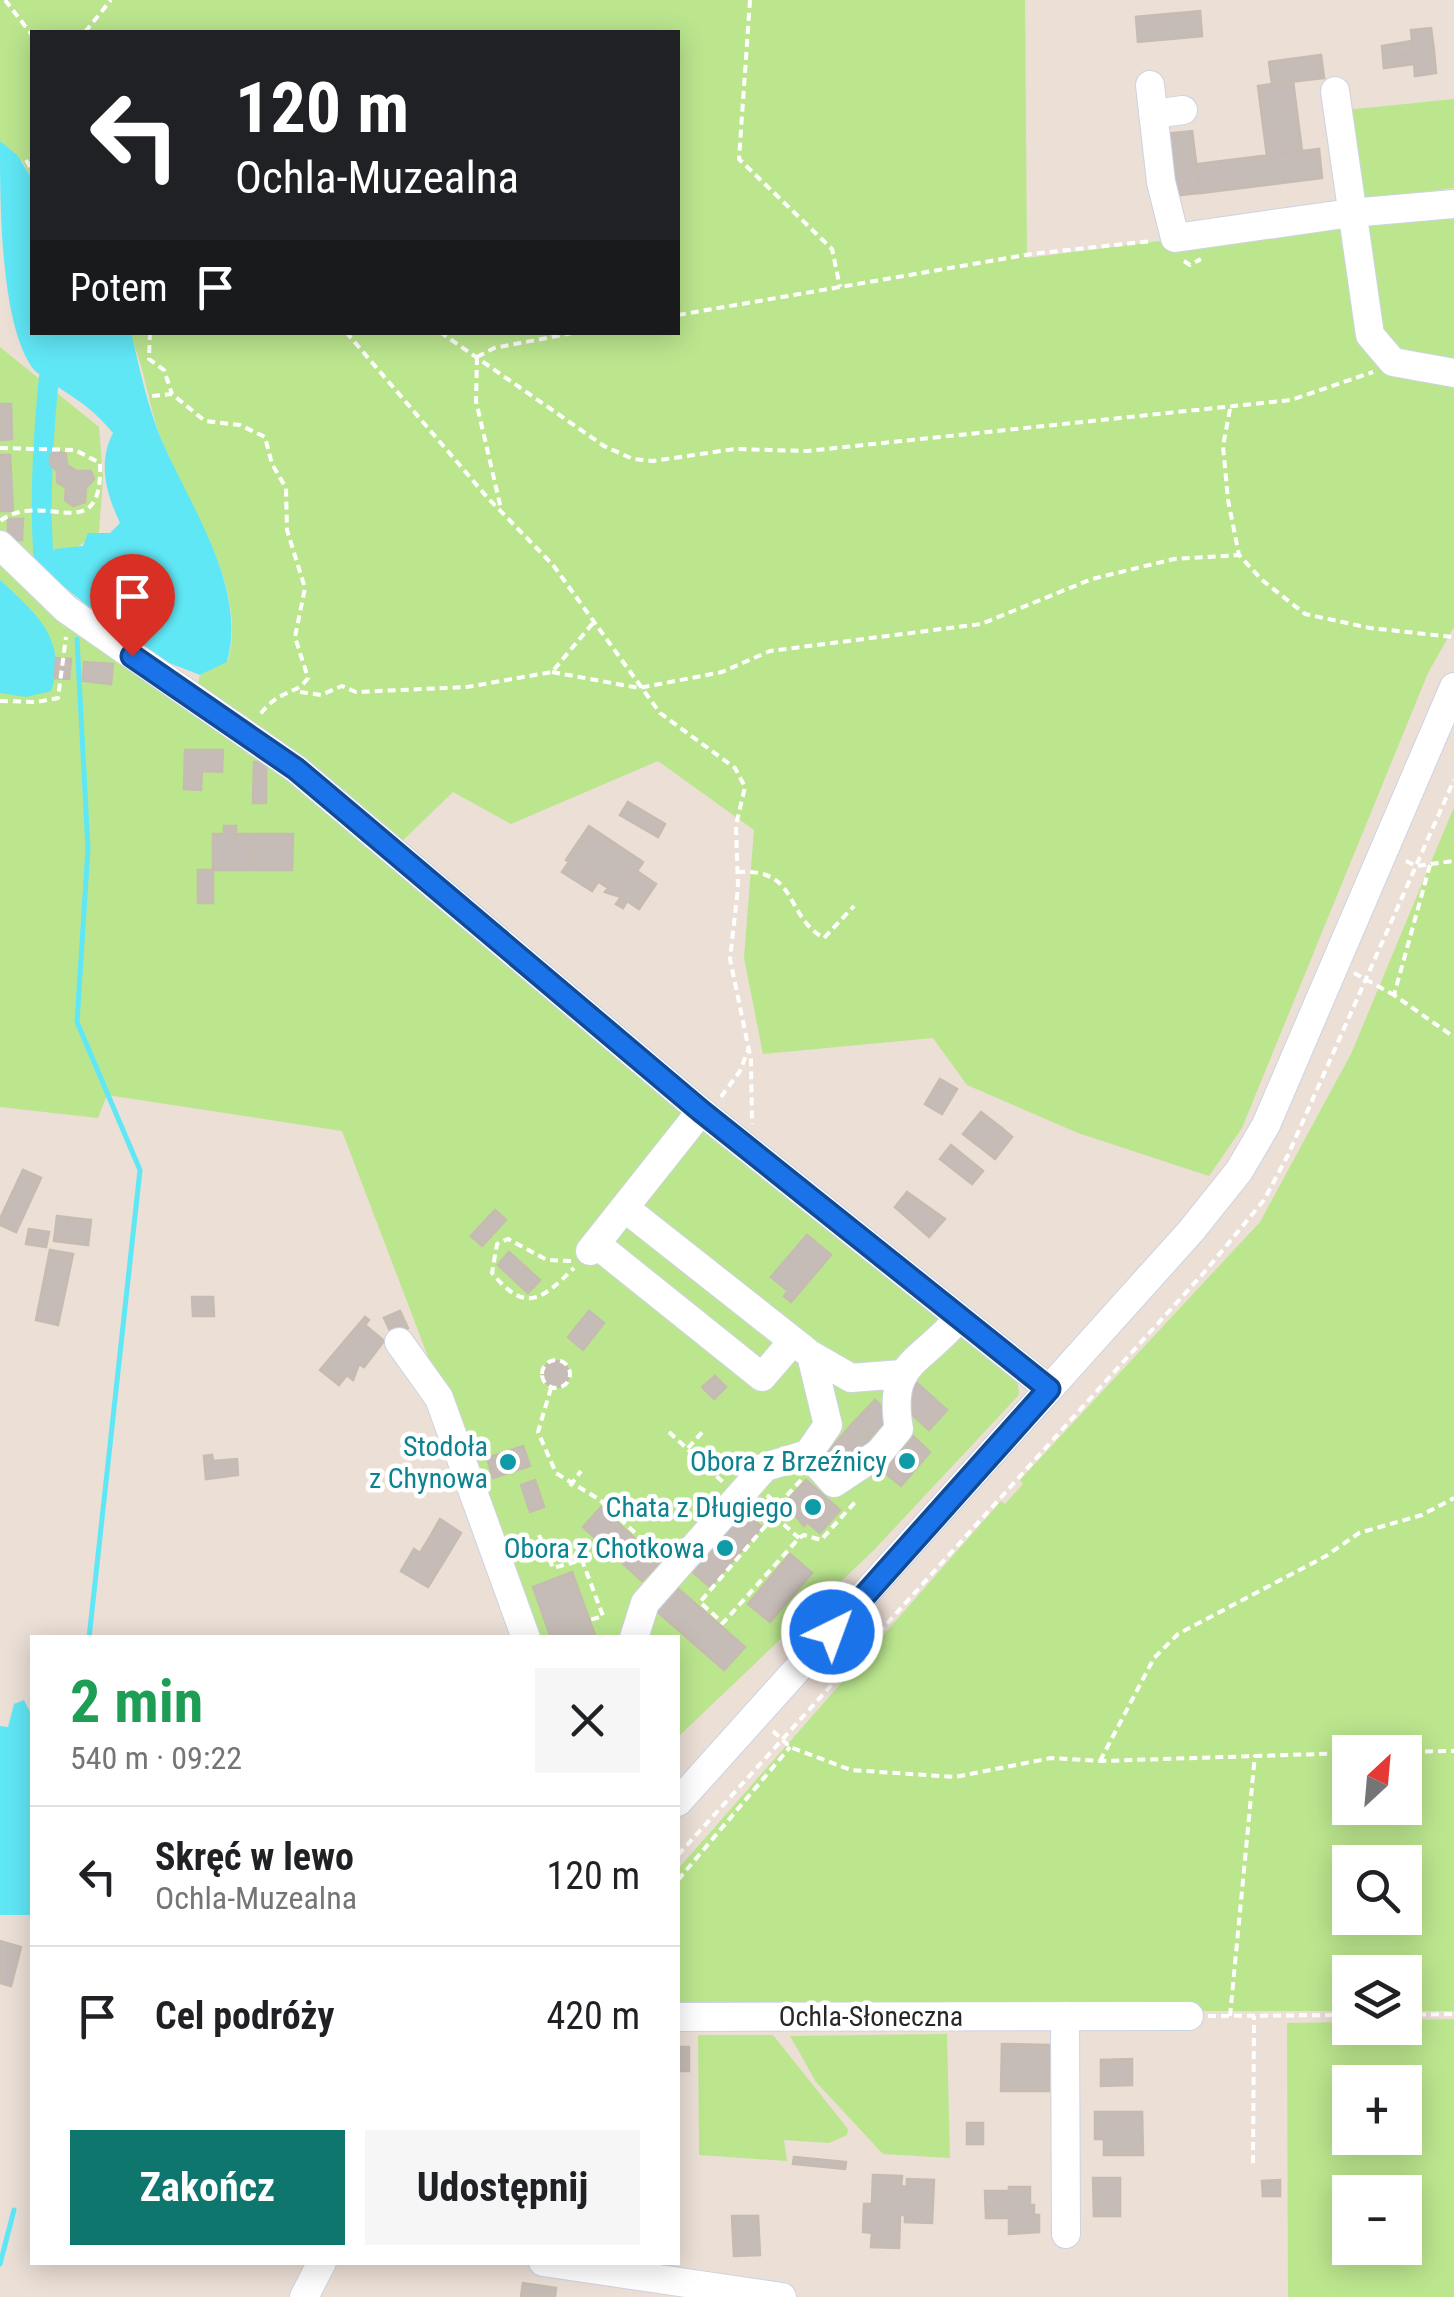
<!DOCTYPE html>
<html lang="pl">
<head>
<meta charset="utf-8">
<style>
  :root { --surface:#fff; --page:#f6f6f6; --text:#202124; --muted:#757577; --line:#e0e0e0; --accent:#0f766e }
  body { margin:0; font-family:"Roboto Condensed",sans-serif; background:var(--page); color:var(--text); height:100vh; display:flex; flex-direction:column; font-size:38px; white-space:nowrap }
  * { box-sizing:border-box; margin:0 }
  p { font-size:32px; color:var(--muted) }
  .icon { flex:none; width:55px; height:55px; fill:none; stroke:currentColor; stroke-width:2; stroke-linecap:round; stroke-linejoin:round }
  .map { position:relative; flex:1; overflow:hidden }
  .drawer { position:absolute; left:30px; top:1635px; width:650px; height:630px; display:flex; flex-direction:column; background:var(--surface); border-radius:0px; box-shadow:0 5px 25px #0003 }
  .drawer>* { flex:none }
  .top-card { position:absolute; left:30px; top:30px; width:650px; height:305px; border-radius:0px; box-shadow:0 5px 25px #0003; background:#202124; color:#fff; overflow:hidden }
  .needle { width:65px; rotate:26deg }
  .tools { position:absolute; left:1332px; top:1735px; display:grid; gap:20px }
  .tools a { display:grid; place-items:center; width:90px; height:90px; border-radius:0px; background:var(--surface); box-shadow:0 5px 25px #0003; font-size:50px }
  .pin { position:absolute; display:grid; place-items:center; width:85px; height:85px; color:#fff; margin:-102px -42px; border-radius:50% 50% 50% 0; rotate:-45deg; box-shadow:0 0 10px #0007 }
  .pin .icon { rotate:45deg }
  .me { position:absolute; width:110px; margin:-55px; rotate:42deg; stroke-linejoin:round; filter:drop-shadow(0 0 8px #0008) }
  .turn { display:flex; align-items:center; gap:35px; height:210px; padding:0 40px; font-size:45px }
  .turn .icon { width:130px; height:130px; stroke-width:2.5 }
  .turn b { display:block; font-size:70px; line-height:85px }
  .then { display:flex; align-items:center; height:95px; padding:0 40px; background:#0003; gap:20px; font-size:38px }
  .round { display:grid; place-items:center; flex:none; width:105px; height:105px; border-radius:0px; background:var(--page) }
  .head { display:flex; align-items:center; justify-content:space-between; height:170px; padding:0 40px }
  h1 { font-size:60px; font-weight:700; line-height:75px; color:#1e9e55 }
  .button { display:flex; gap:20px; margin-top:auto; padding:20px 40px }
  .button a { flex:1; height:115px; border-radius:0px; background:var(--accent); color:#fff; font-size:40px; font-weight:700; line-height:115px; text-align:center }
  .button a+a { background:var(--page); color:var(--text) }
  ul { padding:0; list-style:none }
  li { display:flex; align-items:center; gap:30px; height:140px; padding:0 40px; border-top:2px solid var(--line) }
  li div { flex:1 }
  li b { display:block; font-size:38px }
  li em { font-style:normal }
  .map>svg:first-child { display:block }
  .green { fill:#bbe68e; fill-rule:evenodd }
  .water { fill:#60e7f6 }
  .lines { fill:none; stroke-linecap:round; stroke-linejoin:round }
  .stream { stroke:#60e7f6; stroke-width:5 }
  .canal { stroke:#60e7f6; stroke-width:20 }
  .building { fill:#c6bcb7; stroke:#c6bbb1; stroke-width:2.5 }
  .minor-casing { stroke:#ccd3e2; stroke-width:30 }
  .path { stroke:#fff; stroke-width:4; stroke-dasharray:8 5; stroke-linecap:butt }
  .minor { stroke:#fff; stroke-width:28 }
  .route-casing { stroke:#114b97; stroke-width:25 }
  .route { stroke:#1a73e8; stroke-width:18 }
  .culture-dot { fill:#0f9aa8; stroke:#fff; stroke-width:4 }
  .labels { text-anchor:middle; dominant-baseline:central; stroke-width:9; stroke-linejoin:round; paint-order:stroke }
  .culture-label { font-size:28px; fill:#0d838f; stroke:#fff; text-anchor:end }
  .street-label { font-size:28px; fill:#272727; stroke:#fff }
</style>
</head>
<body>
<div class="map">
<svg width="1454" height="2297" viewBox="0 0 1454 2297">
  <rect width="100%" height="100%" fill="#ebdfd6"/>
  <!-- green -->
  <path class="green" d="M0 0H1025L1027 258 1454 203V627L1428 673 1242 1128 1209 1176 1078 1133 967 1085 933 1038 763 1054 744 958 754 830 658 761 511 824 453 792 396 847 550 994 561 1012 571 1013 1018 1383 1019 1395 874 1550 678 1737V1638L535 1637 342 1131 107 1095 98 1118 0 1107V347L99 427 103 477 99 532 34 577 198 683 200 675 228 661C249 584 185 505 160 436 148 403 144 364 129 333L678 332V32H32V179L23 162 0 141Z
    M1454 99V188L1368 200 1357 189 1346 110Z
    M1454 807V2011H1405V1972H1350V2011L678 2012V1869L1001 1501 1005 1504 1023 1484 1020 1480 1260 1222 1351 1054ZM1350 1752H1405V1808H1350ZM1350 1862H1405V1918H1350Z
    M1454 2019V2297H1288L1287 2023 1350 2022V2028H1405V2020ZM1350 2082H1405V2138H1350ZM1350 2192H1405V2248H1350Z
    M947 2034 950 2158 883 2154 816 2082 790 2036Z
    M698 2035H773L848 2129 847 2135 829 2143 784 2140 787 2161 699 2155Z"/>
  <!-- water -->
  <path class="water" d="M0 141 18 156 32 179V332H129L132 336C140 371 148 408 162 441 190 506 248 588 227 662L200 675 149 655 53 578 44 563 55 549 83 546 88 533H110L120 523C107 495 97 464 113 433 88 402 65 394 35 371 0 329 0 203 0 141Z
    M0 580C34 612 69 639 51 691L26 697 0 693Z
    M24 1700 32 1716V1915H0V1726L8 1727 14 1704Z"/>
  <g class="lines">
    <!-- stream -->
    <path class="stream" d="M77 639 88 849 77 1022 140 1170 89 1638
      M0 2264 14 2210"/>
    <!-- canal -->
    <path class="canal" d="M44 563C39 505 43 437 49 377"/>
  </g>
  <!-- building -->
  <path class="building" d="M1200 11 1202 36 1138 42 1136 17Z
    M1431 28 1434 51 1383 57 1382 46 1412 41 1411 30Z
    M1434 51 1436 73 1415 76 1414 64 1384 68 1383 57Z
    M1321 55 1324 78 1272 84 1269 62Z
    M1293 81 1302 151 1267 156 1258 86Z
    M1192 131 1200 193 1172 196 1163 134Z
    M1319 149 1322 178 1200 193 1197 164Z
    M0 404H11L12 439 0 440Z
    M58 451 66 454 67 465 77 471H91L94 479 86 488 85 502 73 506 65 500 66 488 57 482V471L50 464V455Z
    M0 455H10L13 511H0Z
    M8 519H23L22 540H8Z
    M56 658 71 659 69 679 55 678Z
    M84 662 113 664 111 684 83 681Z
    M185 750H223L222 772 202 771 201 790 184 789Z
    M254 762H266V803H253Z
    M628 802 665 824 658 837 620 815Z
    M224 826H236V834H253V870H213V834H224Z
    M589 826 643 862 637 871 656 884 639 909 627 901 623 908 616 904 621 897 605 892 608 888 566 860Z
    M253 834H293L292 870H253Z
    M569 862 598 882 592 891 562 872Z
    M198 870H213V903H198Z
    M940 1079 957 1089 942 1114 925 1104Z
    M981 1112 1003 1129 985 1151 963 1134Z
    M1003 1129 1012 1137 995 1159 985 1151Z
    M951 1145 983 1171 972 1184 940 1159Z
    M23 1170 41 1178 16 1232 0 1225V1219Z
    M907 1192 945 1219 929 1237 895 1207Z
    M495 1210 506 1220 493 1234 482 1224Z
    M57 1216 91 1220 88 1245 54 1241Z
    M482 1224 493 1234 482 1246 471 1236Z
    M29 1229 49 1232 46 1247 26 1244Z
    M807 1235 831 1255 791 1302 784 1296 788 1291 771 1277Z
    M50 1250 73 1254 58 1325 36 1320Z
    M509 1252 540 1280 528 1293 498 1265Z
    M192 1297H213L214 1316H193Z
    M400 1311 408 1328 392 1335 384 1318Z
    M589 1311 604 1323 583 1350 568 1337Z
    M365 1317 369 1320 365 1325 384 1341 364 1367 359 1364 353 1380 347 1375 339 1385 320 1370Z
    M543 1374a13 13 0 1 1 26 0a13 13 0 1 1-26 0Z
    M715 1376 726 1387 714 1399 702 1387Z
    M917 1383 947 1410 929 1430 899 1403Z
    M875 1400 891 1414 870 1438 853 1423Z
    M853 1423 870 1438 843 1468 827 1453Z
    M913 1436 930 1452 901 1486 883 1471Z
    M523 1446 530 1466 493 1478 487 1458Z
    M212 1455 213 1461 237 1459 238 1475 206 1479 204 1456Z
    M535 1480 544 1507 530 1512 521 1485Z
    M806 1480 840 1510 820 1533 807 1522 804 1526 785 1503Z
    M601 1507 660 1562 642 1581 583 1527Z
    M740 1509 762 1527 710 1587 688 1568Z
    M440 1519 461 1533 449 1553 428 1540Z
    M428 1540 449 1553 428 1587 401 1571 414 1549 420 1553Z
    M790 1554 812 1573 770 1622 748 1604Z
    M572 1572 596 1638H551L533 1587Z
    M674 1585 745 1647 724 1670 653 1608Z
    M0 1941 21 1947 11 1986 0 1983Z
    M1002 2044 1049 2045V2091H1001Z
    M678 2047H689V2071H678Z
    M1132 2059V2085L1101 2086V2060Z
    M1095 2112H1142L1143 2155H1104V2139H1095Z
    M967 2123H983V2144H967Z
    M794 2157 846 2162 845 2169 793 2164Z
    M873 2175 902 2176 901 2186 907 2187V2179L934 2180 932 2223 905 2222V2215H900L899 2248 871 2247 872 2233 863 2232 864 2204H872Z
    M1093 2178H1120V2216H1094Z
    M1280 2180V2196H1263L1262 2181Z
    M1009 2187H1030V2205H1034V2215H1039V2232L1009 2234V2218H986L985 2191H1009Z
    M732 2216H758L760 2255 734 2256Z
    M523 2283 556 2288 555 2297H521Z"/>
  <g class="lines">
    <!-- minor casing -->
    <g class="minor-casing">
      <path id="minor" d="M1150 85 1161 182 1175 238 1351 213 1454 204
        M1335 91 1370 335 1393 362 1454 373
        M1153 114 1183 110
        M0 545 66 609 296 769 701 1111 1049 1389
        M626 1209 806 1351
        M596 1244 762 1377 793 1341
        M590 1251 701 1111
        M399 1342 439 1398 526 1638
        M808 1454 834 1483 879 1453 899 1429C887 1362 920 1364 958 1319
        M634 1638 645 1603 765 1467 808 1454 828 1425 811 1355 851 1378 902 1374
        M678 1802 1191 1231 1239 1171 1266 1125 1454 687
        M1065 2016 1066 2234
        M678 2017 1189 2016
        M543 2262 782 2297
        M304 2297 322 2262"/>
    </g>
    <!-- path -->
    <path class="path" d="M5 0 32 35
      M750 0 739 159 832 249 840 287
      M85 32 111 0
      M26 160 32 170
      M1184 261 1190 265 1201 259
      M678 315 1031 254 1152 241
      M150 332 149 359 164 370 172 394
      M346 332 487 497 553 565 660 713 735 768 745 787 736 825 738 888 730 959 751 1060 752 1124
      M440 332 604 446 633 459 653 461 735 449 807 451 1291 400 1373 372
      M477 357 476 401 501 509
      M477 357 494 348 578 332
      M152 396 172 394 205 421 240 425 265 437 272 464 286 488 287 530 305 588 295 637 308 678C296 696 279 688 259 716
      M1230 409 1223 446 1228 500 1239 555 1262 580 1305 614 1370 628 1453 637
      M0 448 75 450 100 463C103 551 44 488 0 521
      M552 672 639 688 722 672 770 651 981 624 1092 579 1174 559 1239 555
      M300 692 321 695 342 686 356 692 467 687 552 672 593 623
      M0 701 37 702 58 698 66 637
      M1406 861 1416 866 1454 861
      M1430 865 1394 995 1454 1037
      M737 872C800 868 783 915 824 938L854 906
      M1354 973 1394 995
      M721 1097 740 1071 748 1050
      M571 1261 547 1260 508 1239 497 1244 492 1273C526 1314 541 1300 574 1268
      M542 1374a14 14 0 1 1 28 0a14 14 0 1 1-28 0Z
      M551 1388 538 1432 556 1473 600 1500 660 1556
      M669 1432 724 1483
      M688 1448 705 1429
      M570 1486 581 1471
      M767 1495 778 1505 774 1516 700 1602 723 1623 799 1538 804 1535 821 1540 856 1501
      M778 1505 802 1479
      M774 1516 799 1538
      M539 1535 553 1568 582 1560 603 1616 590 1620
      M773 1731 790 1747 851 1770 955 1777 1051 1758 1100 1761 1350 1753
      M1386 1752 1454 1751
      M1100 1761 1154 1658 1178 1634 1326 1556 1359 1533 1422 1515 1454 1498
      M678 1855 1208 1268 1264 1200 1288 1155 1454 780
      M678 1880 790 1747
      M1405 2015 1454 2014
      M1208 2016 1350 2015
      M1230 2016 1255 1755
      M1253 2163 1254 2016"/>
    <!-- minor -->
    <use href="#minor" class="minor"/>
  </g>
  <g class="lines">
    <!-- route casing -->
    <g class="route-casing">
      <path id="route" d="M132 656 296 769 701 1111 1049 1389 832 1632"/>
    </g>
    <!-- route -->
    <use href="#route" class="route"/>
  </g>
  <!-- markers -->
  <g class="culture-dot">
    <circle cx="907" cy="1461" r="10"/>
    <circle cx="508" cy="1462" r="10"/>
    <circle cx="813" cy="1507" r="10"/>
    <circle cx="725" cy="1548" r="10"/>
  </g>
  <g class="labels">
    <!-- culture labels -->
    <g class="culture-label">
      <text x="488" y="1446">Stodoła<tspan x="488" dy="32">z Chynowa</tspan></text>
      <text x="887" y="1461">Obora z Brzeźnicy</text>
      <text x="793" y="1507">Chata z Długiego</text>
      <text x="705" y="1548">Obora z Chotkowa</text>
    </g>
    <!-- street labels -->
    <g class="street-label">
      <text x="871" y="2016">Ochla-Słoneczna</text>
    </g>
  </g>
</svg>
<div class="tools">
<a><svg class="needle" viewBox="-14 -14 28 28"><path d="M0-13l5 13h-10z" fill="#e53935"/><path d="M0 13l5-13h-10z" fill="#757577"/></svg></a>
<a><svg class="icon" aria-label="search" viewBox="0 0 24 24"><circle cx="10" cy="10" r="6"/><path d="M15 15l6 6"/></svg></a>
<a><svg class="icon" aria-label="layers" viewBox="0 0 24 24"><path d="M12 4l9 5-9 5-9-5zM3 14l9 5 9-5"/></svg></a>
<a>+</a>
<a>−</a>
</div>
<div class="pin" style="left:132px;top:656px;background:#d93025"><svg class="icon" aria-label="arrive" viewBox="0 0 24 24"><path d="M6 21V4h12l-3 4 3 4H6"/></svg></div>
<svg class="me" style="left:832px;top:1632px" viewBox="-20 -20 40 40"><circle r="17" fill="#1a73e8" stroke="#fff" stroke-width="3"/><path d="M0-11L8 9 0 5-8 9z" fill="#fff"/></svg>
<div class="top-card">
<div class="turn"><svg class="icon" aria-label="left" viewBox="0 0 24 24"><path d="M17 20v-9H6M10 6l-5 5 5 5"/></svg><div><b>120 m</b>Ochla-Muzealna</div></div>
<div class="then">Potem<svg class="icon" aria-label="arrive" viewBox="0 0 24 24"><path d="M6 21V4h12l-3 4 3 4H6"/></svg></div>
</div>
<section class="drawer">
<div class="head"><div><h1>2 min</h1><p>540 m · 09:22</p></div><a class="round"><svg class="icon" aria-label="close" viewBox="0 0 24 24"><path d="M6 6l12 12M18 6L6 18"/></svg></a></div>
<ul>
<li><svg class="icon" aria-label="left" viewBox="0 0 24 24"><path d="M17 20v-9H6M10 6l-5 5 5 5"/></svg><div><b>Skręć w lewo</b><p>Ochla-Muzealna</p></div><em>120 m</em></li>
<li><svg class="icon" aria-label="arrive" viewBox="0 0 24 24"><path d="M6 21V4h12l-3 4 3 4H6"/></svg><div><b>Cel podróży</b></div><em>420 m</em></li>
</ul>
<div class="button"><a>Zakończ</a><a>Udostępnij</a></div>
</section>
</div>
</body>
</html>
